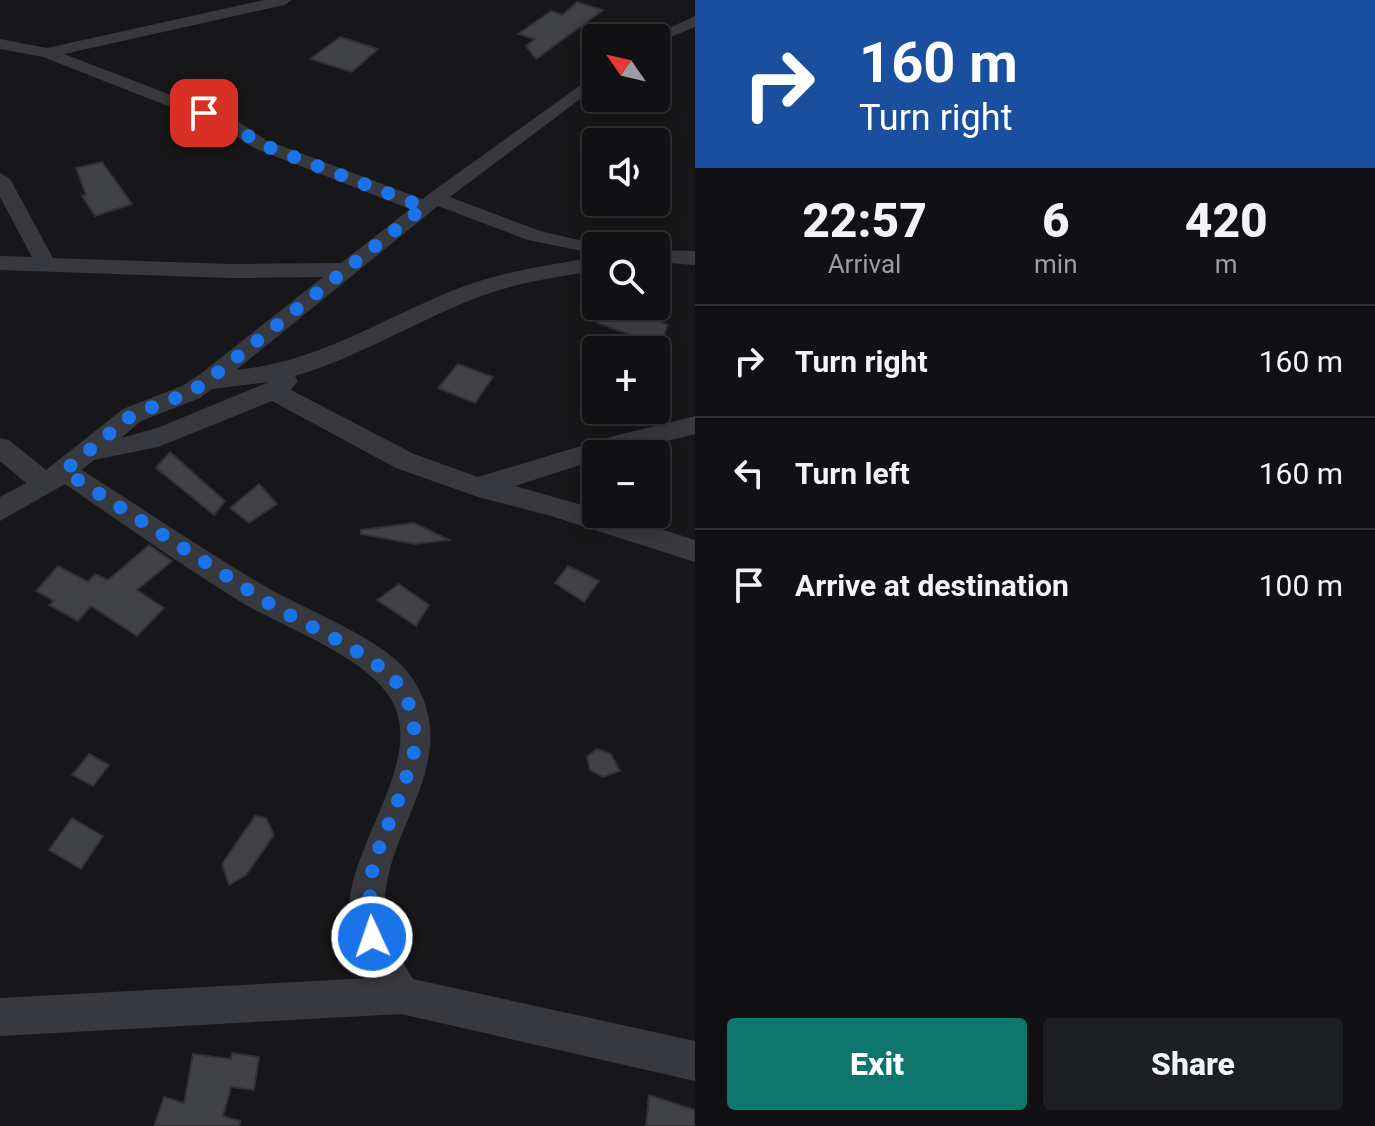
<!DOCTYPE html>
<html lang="en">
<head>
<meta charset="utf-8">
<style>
  :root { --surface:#111113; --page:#1e1f21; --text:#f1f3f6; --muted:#9c9da0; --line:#303133; --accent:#0f766e }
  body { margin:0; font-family:Roboto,sans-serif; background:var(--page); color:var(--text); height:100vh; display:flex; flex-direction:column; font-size:30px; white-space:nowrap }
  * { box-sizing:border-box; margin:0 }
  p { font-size:26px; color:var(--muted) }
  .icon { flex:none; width:44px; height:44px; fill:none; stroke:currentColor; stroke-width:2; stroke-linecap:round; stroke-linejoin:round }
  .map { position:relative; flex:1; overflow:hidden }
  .side { display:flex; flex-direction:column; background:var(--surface); width:680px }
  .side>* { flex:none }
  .guide { background:#1a4fa0; color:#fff; overflow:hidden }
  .needle { width:52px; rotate:304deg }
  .tools { position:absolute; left:582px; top:24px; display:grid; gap:16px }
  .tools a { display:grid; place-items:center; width:88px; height:88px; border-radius:8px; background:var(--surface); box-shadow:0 4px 20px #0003,0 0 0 2px var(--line); font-size:40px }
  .pin { position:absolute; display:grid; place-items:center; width:68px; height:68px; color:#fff; margin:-34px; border-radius:16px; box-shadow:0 4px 12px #0006 }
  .me { position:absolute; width:88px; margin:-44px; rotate:357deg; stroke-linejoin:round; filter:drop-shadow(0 0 6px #0008) }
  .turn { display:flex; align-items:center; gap:28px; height:168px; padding:0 32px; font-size:36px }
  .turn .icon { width:104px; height:104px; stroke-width:2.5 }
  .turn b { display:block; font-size:56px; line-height:68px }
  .eta { display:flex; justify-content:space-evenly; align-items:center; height:136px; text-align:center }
  .eta b { font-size:48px; font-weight:800; line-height:56px }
  .cta { display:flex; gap:16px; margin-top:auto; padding:16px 32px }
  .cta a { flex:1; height:92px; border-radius:8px; background:var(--accent); color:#fff; font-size:32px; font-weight:800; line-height:92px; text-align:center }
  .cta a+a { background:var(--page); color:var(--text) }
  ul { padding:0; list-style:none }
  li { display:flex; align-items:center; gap:24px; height:112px; padding:0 32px; border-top:2px solid var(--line) }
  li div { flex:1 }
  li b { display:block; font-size:30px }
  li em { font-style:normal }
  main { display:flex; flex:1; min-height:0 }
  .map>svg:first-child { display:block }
  .building { fill:#414246; stroke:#313135; stroke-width:2 }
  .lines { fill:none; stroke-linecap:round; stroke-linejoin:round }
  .minor { fill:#38393e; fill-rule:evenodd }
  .route { stroke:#1a73e8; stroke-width:14; stroke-dasharray:0 25.2 }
</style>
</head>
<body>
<main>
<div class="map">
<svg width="695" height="1126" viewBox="0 0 695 1126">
  <rect width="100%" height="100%" fill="#171719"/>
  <!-- building -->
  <path class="building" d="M577 2 603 10 536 59 526 46 535 39 518 34 551 11 562 15Z
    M340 37 378 49 352 72 310 59Z
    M102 162 132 204 95 216 82 196 86 195 76 168Z
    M608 306H628L668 325 660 345 597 323Z
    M458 364 493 377 475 403 438 388Z
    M170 452 225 501 214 515 156 468Z
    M259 484 277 504 249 523 230 508Z
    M414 523 449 540 414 544 361 534V530Z
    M149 545 172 561 137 590 164 608 137 636 91 606 78 621 49 605 54 601 36 591 58 566 88 582 95 574 108 580Z
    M568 566 599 581 584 602 555 583Z
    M399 584 429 605 416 626 377 600Z
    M597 749 611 754 620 771 603 777 590 770 587 757Z
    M89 754 109 765 93 786 72 775Z
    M255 816 266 818 274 835 246 875 229 885 222 864Z
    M72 818 103 836 81 869 49 850Z
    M232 1053 259 1057 254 1090 231 1087 223 1116 240 1121 239 1126H154L164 1097 184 1103 193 1054 231 1059Z
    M649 1095 695 1110V1126H646Z"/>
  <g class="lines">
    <!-- minor -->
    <path class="minor" d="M264 0H292L284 5 64 54 236 120 266 140 422 199 596 74V87L450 197 540 231 605 246H596V254L528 240 438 206 236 370C319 362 383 318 459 288 503 271 550 265 596 257V271C555 277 514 283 476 298 414 322 359 357 295 376L298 381 291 390 414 454 478 477 614 436 695 416V434L616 454H596V460L515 486 596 509V514H613L695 540V562L551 516 478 497 396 468 272 401 158 447 94 460 82 470C142 508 200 548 261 584 302 609 384 638 410 675 475 767 362 843 389 936 394 951 405 965 413 979L695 1041V1081L401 1014 0 1036V998L370 978C359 956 349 933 349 909 350 843 425 761 392 701 368 657 284 628 241 602 181 565 123 524 65 484L0 521V497L26 483 0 461V438L9 440 46 470 123 409 182 386 199 375 323 277 230 278 0 270V256L32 257 0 197V173L10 179 53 258 230 264 341 263 410 209 254 148 224 128 43 57 0 49V39L47 48ZM269 382 157 428 121 438 141 421 200 398 212 389Z
      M695 16V27L656 43V38H648Z
      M656 250 695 251V265L656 262Z"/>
  </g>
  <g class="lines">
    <!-- route -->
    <path class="route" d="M204 113 230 124 260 144 424 207 207 381 191 392 132 415 64 471 276 608 347 645 392 675 408 701 417 742 403 788 373 863 368 916 372 937"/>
  </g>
</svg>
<div class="tools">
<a><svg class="needle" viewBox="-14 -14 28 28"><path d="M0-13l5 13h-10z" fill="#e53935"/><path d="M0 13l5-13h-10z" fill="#9c9da0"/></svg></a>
<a><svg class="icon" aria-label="sound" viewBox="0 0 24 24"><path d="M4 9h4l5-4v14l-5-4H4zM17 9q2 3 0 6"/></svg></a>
<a><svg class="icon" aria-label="search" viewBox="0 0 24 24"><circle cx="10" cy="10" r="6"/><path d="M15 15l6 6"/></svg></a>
<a>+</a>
<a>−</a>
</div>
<div class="pin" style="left:204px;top:113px;background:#d93025"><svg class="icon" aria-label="arrive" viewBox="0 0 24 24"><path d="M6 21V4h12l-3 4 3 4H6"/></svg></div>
<svg class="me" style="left:372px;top:937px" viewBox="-20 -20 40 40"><circle r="17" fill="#1a73e8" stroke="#fff" stroke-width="3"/><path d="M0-11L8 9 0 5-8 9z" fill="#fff"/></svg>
</div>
<section class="side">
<div class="guide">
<div class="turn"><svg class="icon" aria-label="right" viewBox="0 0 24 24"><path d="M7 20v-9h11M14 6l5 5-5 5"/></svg><div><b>160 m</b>Turn right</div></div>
</div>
<div class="eta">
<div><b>22:57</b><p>Arrival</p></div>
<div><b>6</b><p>min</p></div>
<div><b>420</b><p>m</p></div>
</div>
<ul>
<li><svg class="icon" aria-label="right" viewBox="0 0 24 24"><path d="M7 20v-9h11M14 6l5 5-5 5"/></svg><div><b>Turn right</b></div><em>160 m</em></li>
<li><svg class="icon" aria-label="left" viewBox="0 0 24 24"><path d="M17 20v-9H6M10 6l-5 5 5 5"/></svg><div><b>Turn left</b></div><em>160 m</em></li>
<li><svg class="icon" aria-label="arrive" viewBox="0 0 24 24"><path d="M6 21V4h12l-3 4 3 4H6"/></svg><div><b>Arrive at destination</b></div><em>100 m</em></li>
</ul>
<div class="cta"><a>Exit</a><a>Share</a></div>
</section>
</main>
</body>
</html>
